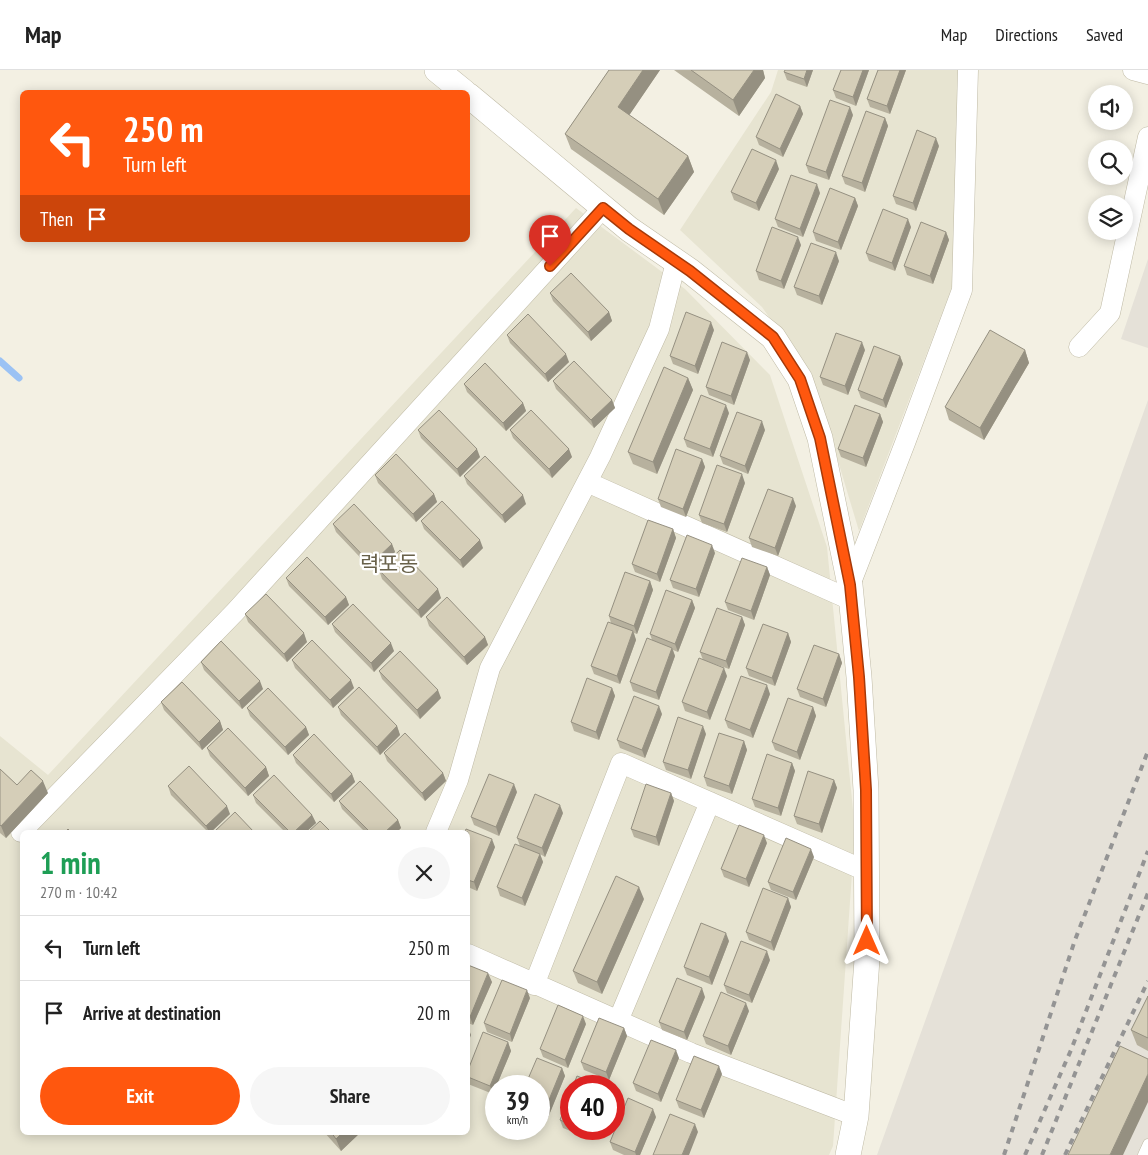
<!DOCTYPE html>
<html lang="en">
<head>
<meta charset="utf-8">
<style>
  :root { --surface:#fff; --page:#f6f6f6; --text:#222; --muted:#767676; --line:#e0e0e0; --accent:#ff570e }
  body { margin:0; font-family:"PT Sans Narrow","Noto Sans KR",sans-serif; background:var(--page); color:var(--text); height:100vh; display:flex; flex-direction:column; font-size:19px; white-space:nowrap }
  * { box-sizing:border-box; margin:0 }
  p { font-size:16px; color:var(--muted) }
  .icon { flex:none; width:28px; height:28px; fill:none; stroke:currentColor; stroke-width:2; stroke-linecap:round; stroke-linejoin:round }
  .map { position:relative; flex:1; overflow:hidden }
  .panel { position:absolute; left:20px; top:760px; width:450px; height:305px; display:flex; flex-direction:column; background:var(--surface); border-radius:8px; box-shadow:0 2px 12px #0003 }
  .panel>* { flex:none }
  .hud { position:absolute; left:20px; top:20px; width:450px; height:152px; border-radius:8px; box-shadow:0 2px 12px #0003; background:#ff570e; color:#fff; overflow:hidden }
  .tools { position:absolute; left:1088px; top:15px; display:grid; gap:10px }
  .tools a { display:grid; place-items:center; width:45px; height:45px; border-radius:50%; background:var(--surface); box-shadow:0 2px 12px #0003; font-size:25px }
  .speed { position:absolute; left:485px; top:1005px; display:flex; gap:10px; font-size:25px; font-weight:700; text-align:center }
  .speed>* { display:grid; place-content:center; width:65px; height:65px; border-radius:50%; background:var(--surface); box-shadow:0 2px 12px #0003; line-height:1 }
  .speed small { font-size:12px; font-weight:400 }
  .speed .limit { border:8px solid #d22; background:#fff; color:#111 }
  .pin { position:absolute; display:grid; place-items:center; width:42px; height:42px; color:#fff; margin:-51px -21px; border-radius:50% 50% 50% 0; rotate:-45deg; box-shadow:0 0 5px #0007 }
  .pin .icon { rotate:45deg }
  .me { position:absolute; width:55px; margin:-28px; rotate:0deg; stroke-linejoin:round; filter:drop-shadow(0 0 4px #0008) }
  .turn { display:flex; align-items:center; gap:18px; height:105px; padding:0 20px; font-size:22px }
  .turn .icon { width:65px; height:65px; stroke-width:2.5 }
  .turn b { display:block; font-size:35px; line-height:42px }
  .then { display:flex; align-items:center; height:48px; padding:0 20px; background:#0003; gap:10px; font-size:19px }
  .round { display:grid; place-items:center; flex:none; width:52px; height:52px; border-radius:26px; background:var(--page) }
  .headline { display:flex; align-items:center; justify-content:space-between; height:85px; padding:0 20px }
  h1 { font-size:30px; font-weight:700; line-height:38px; color:#1e9e55 }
  .cta { display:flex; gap:10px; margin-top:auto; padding:10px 20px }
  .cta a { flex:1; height:58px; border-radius:30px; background:var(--accent); color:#fff; font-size:20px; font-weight:700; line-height:58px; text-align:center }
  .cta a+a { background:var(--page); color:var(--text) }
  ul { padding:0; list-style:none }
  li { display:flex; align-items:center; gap:15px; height:65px; padding:0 20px; border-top:1px solid var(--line) }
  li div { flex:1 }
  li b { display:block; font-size:19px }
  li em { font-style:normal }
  header { display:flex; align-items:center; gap:30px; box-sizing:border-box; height:70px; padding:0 25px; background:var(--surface); border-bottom:1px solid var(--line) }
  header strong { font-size:24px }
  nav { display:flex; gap:28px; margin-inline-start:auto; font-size:18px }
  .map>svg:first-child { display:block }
  .residential { fill:#e7e4d1; fill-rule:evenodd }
  .industrial { fill:#e5e1d8 }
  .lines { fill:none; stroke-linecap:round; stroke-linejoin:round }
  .stream { stroke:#9bc2f4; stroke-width:7 }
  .service-casing { stroke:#bfbaa5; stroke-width:11 }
  .minor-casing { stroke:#bfbaa5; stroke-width:21 }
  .tertiary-casing { stroke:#bfbaa5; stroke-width:26 }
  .service { stroke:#fff; stroke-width:10 }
  .minor { stroke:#fff; stroke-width:20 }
  .tertiary { stroke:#fff; stroke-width:25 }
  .rail { stroke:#949494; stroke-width:4; stroke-dasharray:6 6; stroke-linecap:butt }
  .wall { fill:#b7b19e }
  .shaded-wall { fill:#959081 }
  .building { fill:#d5ceb8; stroke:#959081 }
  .route-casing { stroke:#a63909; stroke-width:12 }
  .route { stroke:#ff570e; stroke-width:9 }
  .labels { text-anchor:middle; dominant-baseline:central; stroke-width:4.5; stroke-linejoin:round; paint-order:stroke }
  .quarter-label { font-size:21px; fill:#68614a; stroke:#fff }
</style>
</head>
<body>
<header>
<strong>Map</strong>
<nav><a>Map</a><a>Directions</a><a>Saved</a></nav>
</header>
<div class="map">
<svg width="1148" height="1085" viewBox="0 0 1148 1085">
  <rect width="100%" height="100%" fill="#f3f0e3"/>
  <!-- residential -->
  <path class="residential" d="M778 0H961L955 209 859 461 835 381 802 295 762 237 680 160 771 22Z
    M576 138 685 219 770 305 827 477 855 760 833 1076 829 1085H0V666L48 705ZM22 762H468V1062H22ZM496 1016H539V1059H496ZM571 1016H614V1059H571Z"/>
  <!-- industrial -->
  <path class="industrial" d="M1148 189V278L1121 269Z
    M1148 330V1085H877Z"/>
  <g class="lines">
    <!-- stream -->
    <path class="stream" d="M0 291 19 308"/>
    <!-- service casing -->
    <g class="service-casing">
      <path id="service" d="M1143 1085 1148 1074"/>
    </g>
    <!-- minor casing -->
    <g class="minor-casing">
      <path id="minor" d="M1133 0 1148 4
        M1079 277 1110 243 1148 67
        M587 412 851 530
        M850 515 905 373 962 220 968 0
        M21 762 235 542 603 138
        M436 762 458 710 490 598 600 387 659 259 676 192
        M468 884 691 983 856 1046
        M534 915 621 693 866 801
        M618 951 710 732"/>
    </g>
    <!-- tertiary casing -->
    <g class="tertiary-casing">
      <path id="tertiary" d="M437 0 464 22
        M468 25 629 159 690 201 773 267 800 309 820 368 850 515 859 607 866 720 867 889 856 1046 848 1085"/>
    </g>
    <!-- service -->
    <use href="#service" class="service"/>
    <!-- minor -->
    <use href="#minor" class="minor"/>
    <!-- tertiary -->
    <use href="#tertiary" class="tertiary"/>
    <!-- rail -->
    <path class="rail" d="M1004 1085 1075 870 1148 681
      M1025 1085 1071 980 1148 781
      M1042 1085 1148 823
      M1065 1085 1148 911"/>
  </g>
  <!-- wall -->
  <path class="wall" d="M609 0H660L629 45 688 86 694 102 664 145 571 79 565 64Z
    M674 0H763L765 8 739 46Z
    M785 0H813L807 17 787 10 784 2Z
    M841 0H869L856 36 836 28 833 20Z
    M878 0H906L890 44 870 37 867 29Z
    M800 36 803 44 783 87 759 75 756 67Z
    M853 45 829 110 809 103 806 95Z
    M885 48 888 56 865 122 845 114 842 106Z
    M939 76 916 141 896 134 893 126Z
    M779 99 759 141 734 130 731 122Z
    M820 123 803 167 778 157 775 149Z
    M855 128 858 136 841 180 816 171 813 162Z
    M911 157 895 201 869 191 866 183Z
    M946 162 949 170 933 214 907 205 904 196Z
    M801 175 784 219 759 210 756 201Z
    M839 191 822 235 797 225 794 217Z
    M550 223 609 242 612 251 591 271 553 231Z
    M714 260 698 304 673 294 670 286Z
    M507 265 569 292 548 312 510 273Z
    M865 280 848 325 823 315 820 307Z
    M1025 280 1029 293 984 370 949 350 945 337Z
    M900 286 903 294 886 338 861 328 858 320Z
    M750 290 734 335 709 325 706 317Z
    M688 308 693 320 657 404 633 394 628 382Z
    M553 311 612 330 615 338 594 358 556 319Z
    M464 314 523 333 526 341 506 361 467 322Z
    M729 343 713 387 687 377 684 369Z
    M880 344 883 352 866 397 841 387 838 379Z
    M418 360 480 387 460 407 421 368Z
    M510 360 572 387 552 408 513 368Z
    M765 360 748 404 723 394 720 386Z
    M702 389 705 397 686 447 661 437 658 429Z
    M375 405 434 424 437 432 416 452 378 413Z
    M464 406 526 434 505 453 467 414Z
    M745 413 727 462 702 453 699 445Z
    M796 436 778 486 752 477 749 468Z
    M421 451 483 478 463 498 424 459Z
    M333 454 392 474 395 482 374 502 336 462Z
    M673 459 676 468 660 512 635 502 632 494Z
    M715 483 699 527 673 518 670 510Z
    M767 497 770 505 754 550 728 540 725 532Z
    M379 500 441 528 421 548 382 509Z
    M286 508 346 527 349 535 328 555 289 516Z
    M650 511 653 520 637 564 634 563 636 570 620 614 594 604 591 596 611 553 609 546Z
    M692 530 695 538 678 582 673 580 675 586 659 630 633 621 630 612 652 570 650 564Z
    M245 544 307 572 287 592 248 552Z
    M426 547 485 567 488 575 467 595 429 556Z
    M742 547 745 555 729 599 703 590 700 582Z
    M332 554 394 581 374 602 335 562Z
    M788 563 791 572 775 616 749 606 746 598Z
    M839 584 842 593 826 637 800 627 797 619Z
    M292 590 354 618 333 638 295 598Z
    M201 592 263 619 242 639 204 600Z
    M379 601 441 628 420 649 382 609Z
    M727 606 710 650 685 641 682 632Z
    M612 618 615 626 599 670 574 661 571 652Z
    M770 624 753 668 728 658 725 650Z
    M161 632 220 651 223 660 202 680 164 640Z
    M338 637 397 656 400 665 380 685 341 645Z
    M813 637 816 646 800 690 775 680 772 672Z
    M247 638 306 657 309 665 288 685 250 646Z
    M662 644 645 688 620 678 617 670Z
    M706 664 691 709 666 700 663 692Z
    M744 671 747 680 732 724 707 716 704 707Z
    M207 678 266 697 269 706 248 726 210 686Z
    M384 683 443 703 446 711 425 731 387 691Z
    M293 685 352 704 355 712 334 732 296 693Z
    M792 693 795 701 781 746 755 737 752 729Z
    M0 699 17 715 48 723 6 768 0 763Z
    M834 710 837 718 822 763 797 754 794 746Z
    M168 716 230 744 211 762H208L171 725Z
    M517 722 499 766 474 755 471 747Z
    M671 723 674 731 659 776 634 767 631 759Z
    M253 725 312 745 316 753 306 762H285L256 733Z
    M339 731 398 750 401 758 397 762H365L342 739Z
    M563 743 545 787 540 784 543 792 525 836 500 826 497 817 520 776 517 768Z
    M468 762 495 777 477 821 468 817Z
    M767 773 749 817 724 807 721 799Z
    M814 787 796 830 771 820 768 812Z
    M788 828 791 837 774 881 749 870 746 862Z
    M644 829 602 924 578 913 573 901Z
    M729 871 712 915 687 905 684 897Z
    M770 890 752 933 727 923 724 915Z
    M468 895 492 912 473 955 468 953Z
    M1148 926V981L1137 975 1131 960Z
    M705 927 687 970 662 960 659 952Z
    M530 928 512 972 487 962 484 953Z
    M749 941 731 985 706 974 703 966Z
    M586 954 568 998 543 987 540 979Z
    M624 958 627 966 609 1010 584 1000 581 992Z
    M508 972 511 981 493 1024 468 1014V1000Z
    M679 988 661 1032 636 1021 633 1013Z
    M562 998 565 1006 547 1050 539 1047V1016Z
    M722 1004 704 1048 679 1038 676 1030Z
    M571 1022V1059H592L588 1068 563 1058 560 1050Z
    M656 1047 640 1085H624L613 1080 610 1072Z
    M324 1062H361L341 1081Z"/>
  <!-- shaded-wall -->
  <path class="shaded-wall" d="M643 0H660L624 53 618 37Z
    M754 0H763L765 8 739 46 733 30Z
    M807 0H813L807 17 804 9Z
    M863 0H869L856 36 853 27Z
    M900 0H906L890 44 887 36Z
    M800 36 803 44 783 87 780 79Z
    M850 37 853 45 829 110 826 102Z
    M885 48 888 56 865 122 862 113Z
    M936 68 939 76 916 141 913 133Z
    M688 86 694 102 664 145 658 129Z
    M776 90 779 99 759 141 756 133Z
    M817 114 820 123 803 167 800 159Z
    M855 128 858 136 841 180 838 172Z
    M908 149 911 157 895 201 892 193Z
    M946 162 949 170 933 214 930 206Z
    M798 167 801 175 784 219 781 211Z
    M836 182 839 191 822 235 819 226Z
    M609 242 612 251 591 271 588 262Z
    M711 252 714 260 698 304 695 296Z
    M862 272 865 280 848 325 845 316Z
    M1025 280 1029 293 984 370 980 358Z
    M747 282 750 290 734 335 731 326Z
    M566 284 569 292 548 312 545 304Z
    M900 286 903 294 886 338 883 330Z
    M688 308 693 320 657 404 653 392Z
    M612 330 615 338 594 358 591 350Z
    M523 333 526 341 506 361 503 353Z
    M726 335 729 343 713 387 710 379Z
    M880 344 883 352 866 397 863 388Z
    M762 351 765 360 748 404 745 396Z
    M477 379 480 387 460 407 457 399Z
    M569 379 572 387 552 408 549 399Z
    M702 389 705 397 686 447 683 439Z
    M742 404 745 413 727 462 724 454Z
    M434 424 437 432 416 452 413 444Z
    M523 425 526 434 505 453 502 445Z
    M793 428 796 436 778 486 775 478Z
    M673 459 676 468 660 512 657 504Z
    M480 470 483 478 463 498 460 490Z
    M392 474 395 482 374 502 371 494Z
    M712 475 715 483 699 527 696 519Z
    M767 497 770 505 754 550 751 541Z
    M650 511 653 520 637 564 634 556Z
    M438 519 441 528 421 548 418 540Z
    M346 527 349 535 328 555 325 547Z
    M692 530 695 538 678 582 675 574Z
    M742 547 745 555 729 599 726 591Z
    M633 561 636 570 620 614 617 606Z
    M304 563 307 572 287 592 284 584Z
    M788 563 791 572 775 616 772 608Z
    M485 567 488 575 467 595 464 587Z
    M391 573 394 581 374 602 371 593Z
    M672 578 675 586 659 630 656 622Z
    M839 584 842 593 826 637 823 629Z
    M724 598 727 606 710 650 707 642Z
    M351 610 354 618 333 638 330 630Z
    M260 611 263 619 242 639 239 631Z
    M767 615 770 624 753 668 750 660Z
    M612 618 615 626 599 670 596 662Z
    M438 620 441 628 420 649 417 640Z
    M659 636 662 644 645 688 642 680Z
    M813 637 816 646 800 690 797 682Z
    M220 651 223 660 202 680 199 672Z
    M397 656 400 665 380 685 377 677Z
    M703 656 706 664 691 709 688 700Z
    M306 657 309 665 288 685 285 677Z
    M744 671 747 680 732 724 729 716Z
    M792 693 795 701 781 746 778 738Z
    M266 697 269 706 248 726 245 718Z
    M443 703 446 711 425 731 422 723Z
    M352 704 355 712 334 732 331 724Z
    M834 710 837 718 822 763 819 754Z
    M43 711 48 723 6 768 1 756Z
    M514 714 517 722 499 766 496 757Z
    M671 723 674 731 659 776 656 767Z
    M560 735 563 743 545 787 542 778Z
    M227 736 230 744 211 762H209L206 756Z
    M312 745 316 753 306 762H294Z
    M398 750 401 758 397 762H385Z
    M764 765 767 773 749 817 746 809Z
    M492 769 495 777 477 821 474 812Z
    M811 779 814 787 796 830 793 822Z
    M540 784 543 792 525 836 522 828Z
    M639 817 644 829 602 924 597 912Z
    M788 828 791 837 774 881 771 872Z
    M726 863 729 871 712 915 709 907Z
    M767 881 770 890 752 933 749 925Z
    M488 903 492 912 473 955 470 947Z
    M702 918 705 927 687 970 684 962Z
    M527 920 530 928 512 972 510 964Z
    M746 933 749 941 731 985 728 976Z
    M583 946 586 954 568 998 565 990Z
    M468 957 471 965 468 973Z
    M624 958 627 966 609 1010 606 1002Z
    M508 972 511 981 493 1024 490 1016Z
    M676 980 679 988 661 1032 658 1024Z
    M719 996 722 1004 704 1048 701 1040Z
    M562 998 565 1006 547 1050 544 1042Z
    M1148 1004V1032L1123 1085H1110Z
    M653 1039 656 1047 640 1085H636L635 1082Z
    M695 1054 698 1062 689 1085H682Z
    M585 1059H592L588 1068 585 1060Z
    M343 1062H361L341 1081 336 1069Z"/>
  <!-- building -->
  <path class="building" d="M609 0H643L618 37 688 86 658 129 565 64Z
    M691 0H754L733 30Z
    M785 0H807L804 9 784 2Z
    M841 0H863L853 27 833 20Z
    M878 0H900L887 36 867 29Z
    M776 24 800 36 780 79 756 67Z
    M830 30 850 37 826 102 806 95Z
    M866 41 885 48 862 113 842 106Z
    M917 60 936 68 913 133 893 126Z
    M752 79 776 90 756 133 731 122Z
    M791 105 817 114 800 159 775 149Z
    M830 118 855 128 838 172 813 162Z
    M883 139 908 149 892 193 866 183Z
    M921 152 946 162 930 206 904 196Z
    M772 157 798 167 781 211 756 201Z
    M811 173 836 182 819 226 794 217Z
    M571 203 609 242 588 262 550 223Z
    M686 242 711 252 695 296 670 286Z
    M528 244 566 284 545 304 507 265Z
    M990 260 1025 280 980 358 945 337Z
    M836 263 862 272 845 316 820 307Z
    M722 272 747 282 731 326 706 317Z
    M874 276 900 286 883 330 858 320Z
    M574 291 612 330 591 350 553 311Z
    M485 293 523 333 503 353 464 314Z
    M664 297 688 308 653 392 628 382Z
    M701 325 726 335 710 379 684 369Z
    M855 335 880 344 863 388 838 379Z
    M439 340 477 379 457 399 418 360Z
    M531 340 569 379 549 399 510 360Z
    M737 342 762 351 745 396 720 386Z
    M676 379 702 389 683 439 658 429Z
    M396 384 434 424 413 444 375 405Z
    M485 386 523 425 502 445 464 406Z
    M717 395 742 404 724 454 699 445Z
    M768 419 793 428 775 478 749 468Z
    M442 431 480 470 460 490 421 451Z
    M354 434 392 474 371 494 333 454Z
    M648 450 673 459 657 504 632 494Z
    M687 465 712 475 696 519 670 510Z
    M400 480 438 519 418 540 379 500Z
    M307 487 346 527 325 547 286 508Z
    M742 488 767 497 751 541 725 532Z
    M625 502 650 511 634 556 609 546Z
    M666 520 692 530 675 574 650 564Z
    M266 524 304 563 284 584 245 544Z
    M447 527 485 567 464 587 426 547Z
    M353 534 391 573 371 593 332 554Z
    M717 538 742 547 726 591 700 582Z
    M608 552 633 561 617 606 591 596Z
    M763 554 788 563 772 608 746 598Z
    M647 568 672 578 656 622 630 612Z
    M312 570 351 610 330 630 292 590Z
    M221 571 260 611 239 631 201 592Z
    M814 575 839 584 823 629 797 619Z
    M400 581 438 620 417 640 379 601Z
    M699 588 724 598 707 642 682 632Z
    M741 606 767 615 750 660 725 650Z
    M587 608 612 618 596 662 571 652Z
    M182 612 220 651 199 672 161 632Z
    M359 617 397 656 377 677 338 637Z
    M268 618 306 657 285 677 247 638Z
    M634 626 659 636 642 680 617 670Z
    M788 628 813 637 797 682 772 672Z
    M678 647 703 656 688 700 663 692Z
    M228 658 266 697 245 718 207 678Z
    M405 663 443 703 422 723 384 683Z
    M719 663 744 671 729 716 704 707Z
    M314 664 352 704 331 724 293 685Z
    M767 684 792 693 778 738 752 729Z
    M189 696 227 736 206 756 168 716Z
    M0 699 17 715 31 700 43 711 1 756 0 755Z
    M808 701 834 710 819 754 794 746Z
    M489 704 514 714 496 757 471 747Z
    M274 705 312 745 294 762H290L253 725Z
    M360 711 398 750 385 762H370L339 731Z
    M646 714 671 723 656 767 631 759Z
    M535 724 560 735 542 778 517 768Z
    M235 742 254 762H214Z
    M320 751 331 762H308Z
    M739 755 764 765 746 809 721 799Z
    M68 759 71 762H65Z
    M466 759 492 769 474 812 468 810V762H465Z
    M786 768 811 779 793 822 768 812Z
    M515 774 540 784 522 828 497 817Z
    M616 806 639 817 597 912 573 901Z
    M763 818 788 828 771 872 746 862Z
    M701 853 726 863 709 907 684 897Z
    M741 871 767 881 749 925 724 915Z
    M468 895 488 903 470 947 468 946Z
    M677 908 702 918 684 962 659 952Z
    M502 910 527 920 510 964 484 953Z
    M721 922 746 933 728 976 703 966Z
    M1148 926V968L1131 960Z
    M558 935 583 946 565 990 540 979Z
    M599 948 624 958 606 1002 581 992Z
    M483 962 508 972 490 1016 468 1007V1000Z
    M651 970 676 980 658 1024 633 1013Z
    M1120 976 1148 989V1004L1110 1085H1068Z
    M694 986 719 996 701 1040 676 1030Z
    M537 988 562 998 544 1042 539 1040V1016H525Z
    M577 1006 602 1016H573Z
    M571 1022V1055L560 1050Z
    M628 1028 653 1039 635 1082 610 1072Z
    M670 1044 695 1054 682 1085H653Z
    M331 1062H343L336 1069Z"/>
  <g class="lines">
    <!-- route casing -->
    <g class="route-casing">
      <path id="route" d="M550 196 603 138 629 159 690 201 773 267 800 309 820 368 850 515 859 607 866 720 867 871"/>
    </g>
    <!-- route -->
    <use href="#route" class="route"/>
  </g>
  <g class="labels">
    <!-- quarter labels -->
    <g class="quarter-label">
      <text x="389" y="493">력포동</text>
    </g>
  </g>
</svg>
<div class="tools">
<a><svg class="icon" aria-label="sound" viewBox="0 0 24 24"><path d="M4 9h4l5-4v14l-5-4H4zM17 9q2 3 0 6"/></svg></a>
<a><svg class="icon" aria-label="search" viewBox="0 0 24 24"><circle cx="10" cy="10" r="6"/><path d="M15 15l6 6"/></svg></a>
<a><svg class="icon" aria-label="layers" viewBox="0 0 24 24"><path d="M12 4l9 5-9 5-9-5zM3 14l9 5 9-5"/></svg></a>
</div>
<div class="speed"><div>39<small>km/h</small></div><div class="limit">40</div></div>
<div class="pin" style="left:550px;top:196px;background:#d93025"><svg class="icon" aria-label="arrive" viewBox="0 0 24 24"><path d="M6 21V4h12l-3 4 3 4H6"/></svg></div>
<svg class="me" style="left:867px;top:871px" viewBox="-20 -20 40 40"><path d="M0-17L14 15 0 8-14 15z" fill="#ff570e" stroke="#fff" stroke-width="4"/></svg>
<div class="hud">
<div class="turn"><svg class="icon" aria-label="left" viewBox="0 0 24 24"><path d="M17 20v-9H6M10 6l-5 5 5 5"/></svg><div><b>250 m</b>Turn left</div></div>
<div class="then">Then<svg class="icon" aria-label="arrive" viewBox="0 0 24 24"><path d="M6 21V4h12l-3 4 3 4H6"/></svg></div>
</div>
<section class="panel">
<div class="headline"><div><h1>1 min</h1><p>270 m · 10:42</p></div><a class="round"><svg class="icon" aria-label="close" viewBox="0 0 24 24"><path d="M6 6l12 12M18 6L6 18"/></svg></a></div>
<ul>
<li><svg class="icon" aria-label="left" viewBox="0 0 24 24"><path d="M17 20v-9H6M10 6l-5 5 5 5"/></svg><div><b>Turn left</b></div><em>250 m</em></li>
<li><svg class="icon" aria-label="arrive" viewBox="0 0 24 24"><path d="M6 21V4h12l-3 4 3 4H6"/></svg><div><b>Arrive at destination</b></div><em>20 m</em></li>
</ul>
<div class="cta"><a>Exit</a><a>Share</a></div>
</section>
</div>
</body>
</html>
